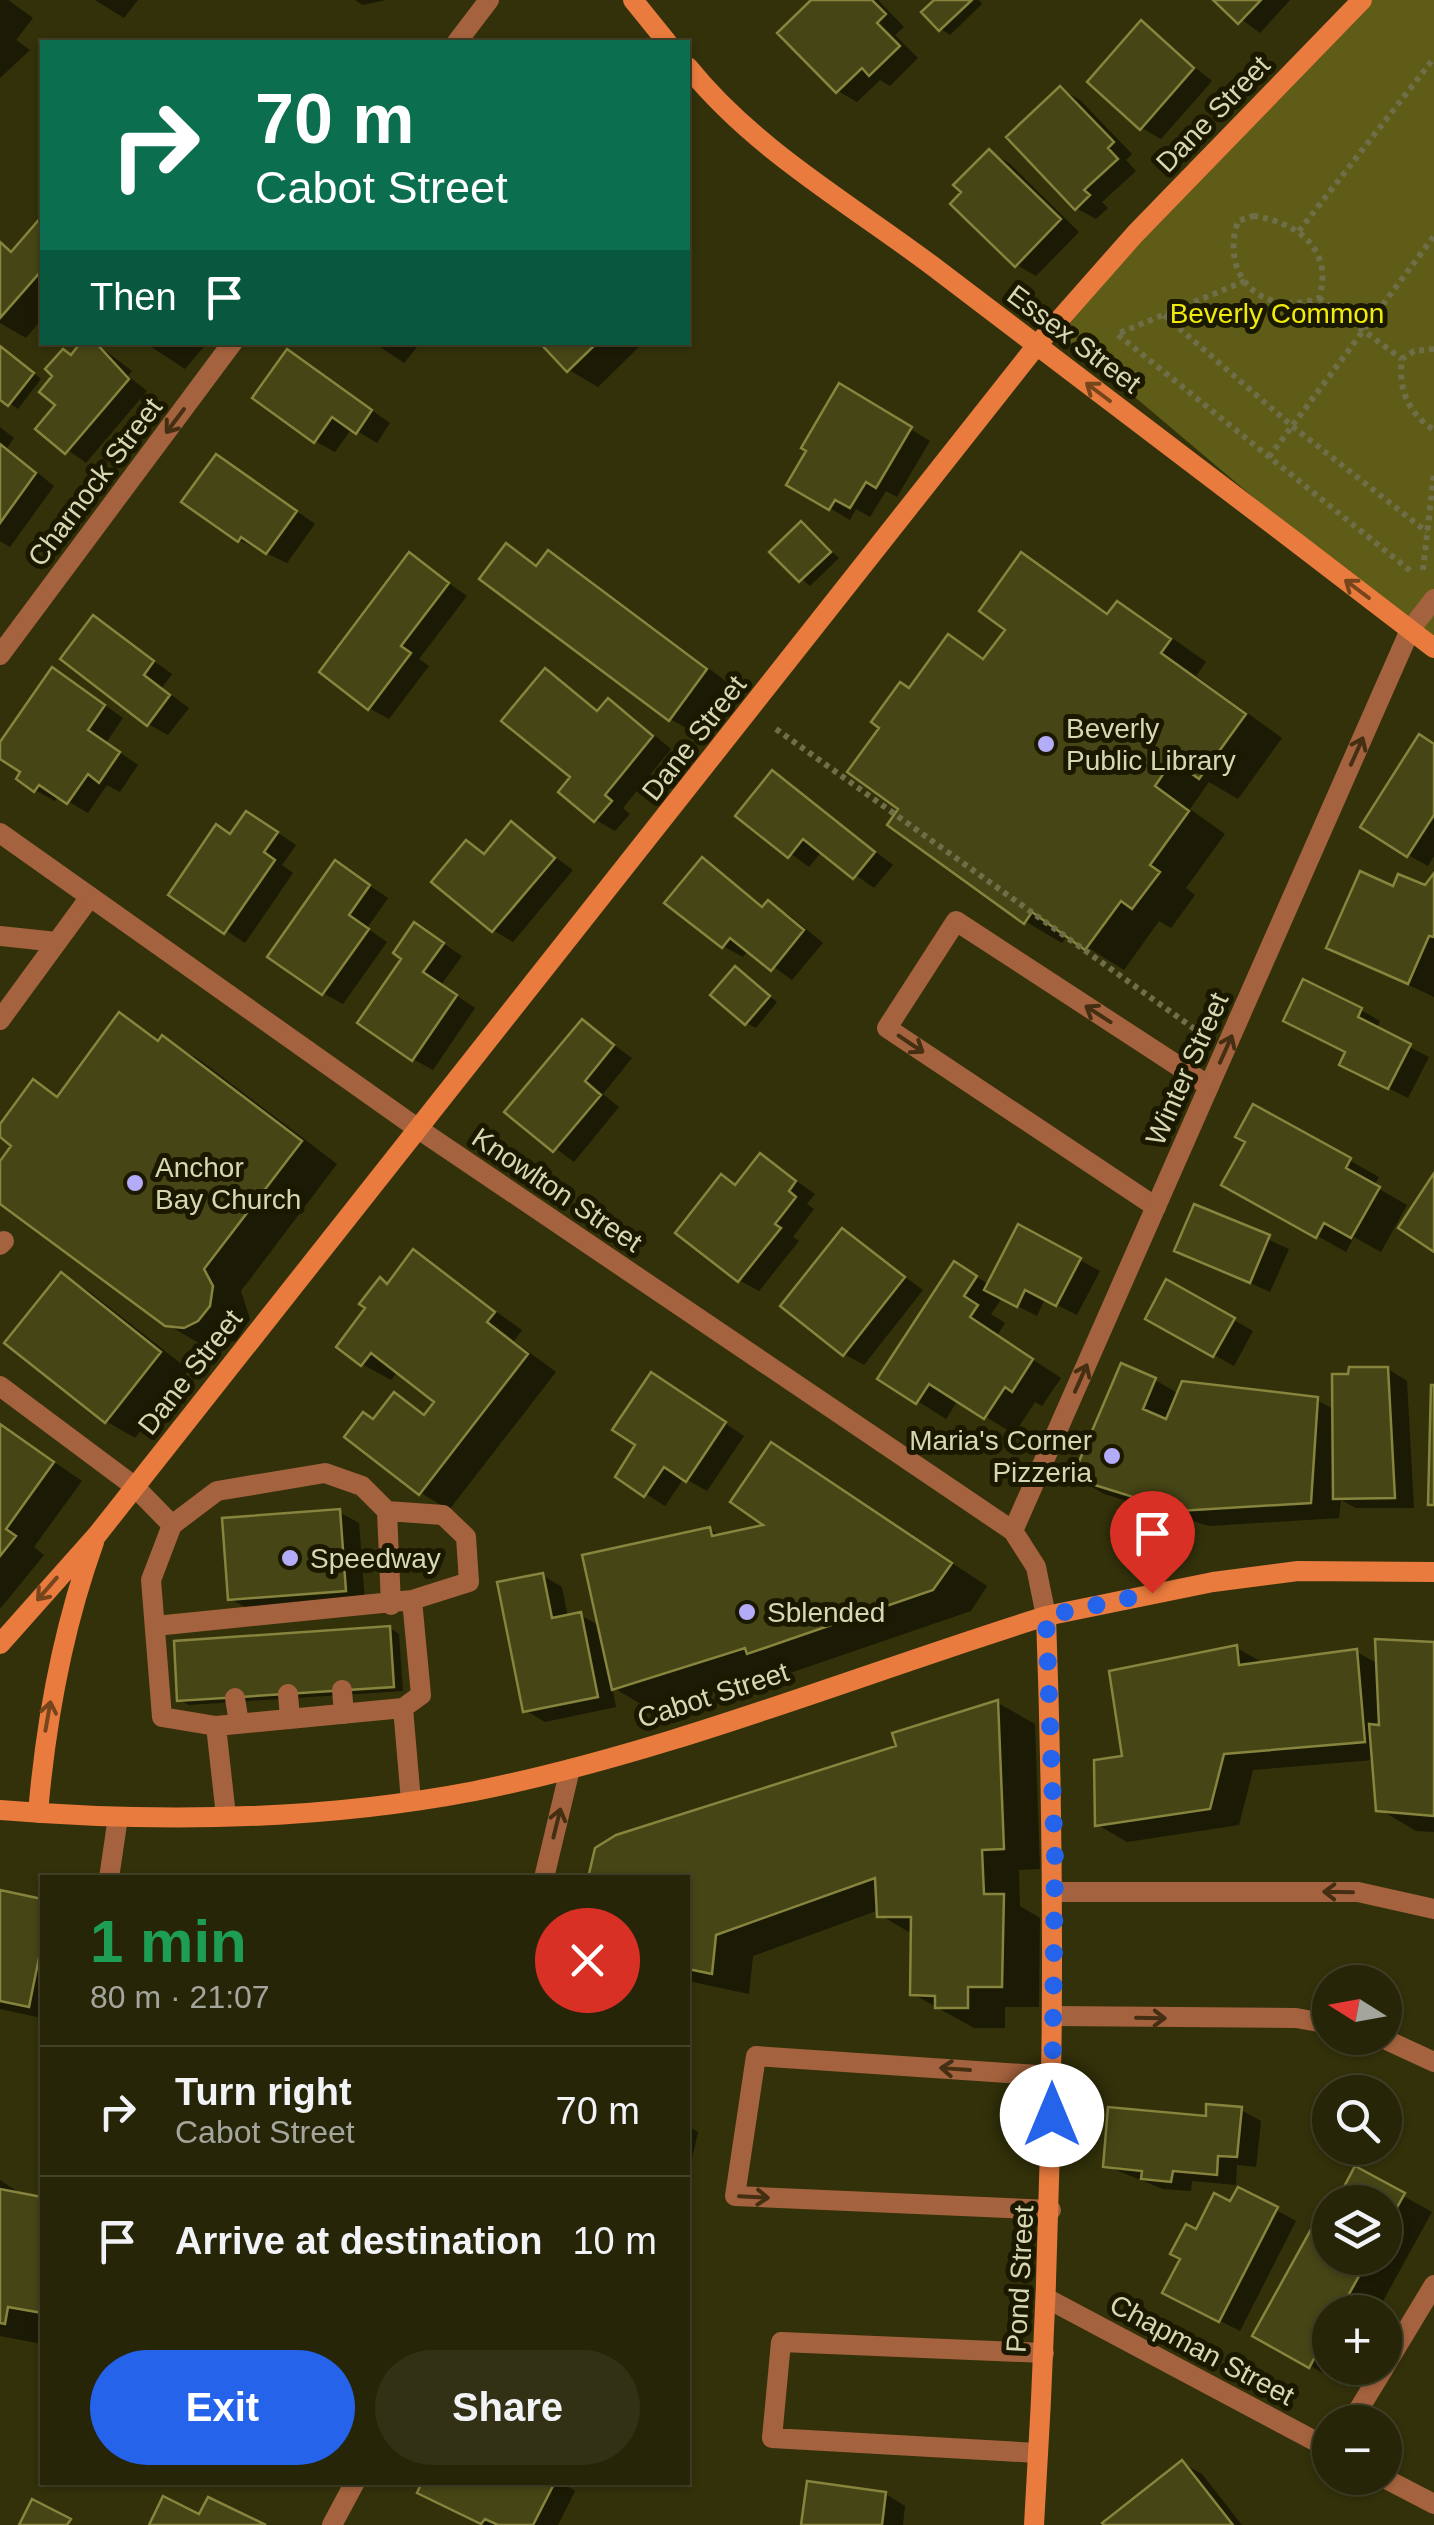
<!DOCTYPE html>
<html lang="en">
<head>
<meta charset="utf-8">
<style>
  :root { --surface:#262508; --page:#323116; --text:#f1f3f6; --muted:#a4a59c; --line:#424229; --accent:#2563eb }
  body { margin:0; font-family:Arial,sans-serif; background:var(--page); color:var(--text); height:100vh; display:flex; flex-direction:column; font-size:38px; white-space:nowrap }
  * { box-sizing:border-box; margin:0 }
  p { font-size:32px; color:var(--muted) }
  .icon { flex:none; width:55px; height:55px; fill:none; stroke:currentColor; stroke-width:2; stroke-linecap:round; stroke-linejoin:round }
  .map { position:relative; flex:1; overflow:hidden }
  .sheet { position:absolute; left:40px; top:1875px; width:650px; height:610px; display:flex; flex-direction:column; background:var(--surface); border-radius:0px; box-shadow:0 2px 8px #0004,0 0 0 2px var(--line) }
  .sheet>* { flex:none }
  .guide { position:absolute; left:40px; top:40px; width:650px; height:305px; border-radius:0px; box-shadow:0 2px 8px #0004,0 0 0 2px var(--line); background:#0b6e4f; color:#fff; overflow:hidden }
  .needle { width:65px; rotate:281deg }
  .tools { position:absolute; left:1312px; top:1965px; display:grid; gap:20px }
  .tools a { display:grid; place-items:center; width:90px; height:90px; border-radius:50%; background:var(--surface); box-shadow:0 2px 8px #0004,0 0 0 2px var(--line); font-size:50px }
  .pin { position:absolute; display:grid; place-items:center; width:85px; height:85px; color:#fff; margin:-102px -42px; border-radius:50% 50% 50% 0; rotate:-45deg; box-shadow:0 0 10px #0007 }
  .pin .icon { rotate:45deg }
  .me { position:absolute; width:110px; margin:-55px; rotate:0deg; stroke-linejoin:round; filter:drop-shadow(0 0 8px #0008) }
  .turn { display:flex; align-items:center; gap:35px; height:210px; padding:0 50px; font-size:45px }
  .turn .icon { width:130px; height:130px; stroke-width:2.5 }
  .turn b { display:block; font-size:70px; line-height:85px }
  .then { display:flex; align-items:center; height:95px; padding:0 50px; background:#0003; gap:20px; font-size:38px }
  .round { display:grid; place-items:center; flex:none; width:105px; height:105px; border-radius:52px; background:var(--page) }
  .head { display:flex; align-items:center; justify-content:space-between; height:170px; padding:0 50px }
  h1 { font-size:60px; font-weight:700; line-height:75px; color:#1e9e55 }
  .primary-button { display:flex; gap:20px; margin-top:auto; padding:20px 50px }
  .primary-button a { flex:1; height:115px; border-radius:60px; background:var(--accent); color:#fff; font-size:40px; font-weight:700; line-height:115px; text-align:center }
  .primary-button a+a { background:var(--page); color:var(--text) }
  ul { padding:0; list-style:none }
  li { display:flex; align-items:center; gap:30px; height:130px; padding:0 50px; border-top:2px solid var(--line) }
  li div { flex:1 }
  li b { display:block; font-size:38px }
  li em { font-style:normal }
  .map>svg:first-child { display:block }
  .green { fill:#5e5c16 }
  .shadow { fill:#0007 }
  .building { fill:#464516; stroke:#86843d; stroke-width:2.5 }
  .lines { fill:none; stroke-linecap:round; stroke-linejoin:round }
  .path { stroke:#6e6e48; stroke-width:6; stroke-dasharray:5 5; stroke-linecap:butt }
  .lane { stroke:#a5623e; stroke-width:20 }
  .street { stroke:#a5623e; stroke-width:20 }
  .secondary { stroke:#e87b3d; stroke-width:20 }
  .oneway { stroke:#77451b }
  .oneway2 { stroke:#442f13 }
  .route { stroke:#2563eb; stroke-width:18; stroke-dasharray:0 32.4 }
  .poi-dot { fill:#b4acf9; stroke:#1a1900; stroke-width:4 }
  .labels { text-anchor:middle; dominant-baseline:central; stroke-width:10; stroke-linejoin:round; paint-order:stroke }
  .street-label { font-size:28px; fill:#d6d7b3; stroke:#1a1900 }
  .park-label { font-size:28px; fill:#f1eb0d; stroke:#1a1900 }
  .poi-label { font-size:28px; fill:#d6d7b3; stroke:#1a1900; text-anchor:start }
</style>
</head>
<body>
<div class="map">
<svg width="1434" height="2525" viewBox="0 0 1434 2525">
  <rect width="100%" height="100%" fill="#32310a"/>
  <!-- green -->
  <path class="green" d="M1360 0H1434V650L1052 327Z"/>
  <!-- shadow -->
  <path class="shadow" d="M0 0H8L33 18 16 40 30 50 0 78Z
    M95 0H138L124 18Z
    M355 0H386L363 5Z
    M814 0H878L904 27 895 35 918 58 890 86 880 80 857 102 838 91Z
    M938 0H979L982 4 950 35 941 29Z
    M1216 0H1290L1260 33Z
    M1141 24 1212 81 1161 139 1142 128Z
    M1061 89 1080 100 1132 154 1126 160 1136 171 1102 202 1108 208 1096 219 1076 208Z
    M989 152 1009 163 1079 232 1036 276 1017 265Z
    M42 220V319L26 338 0 323V244L14 252Z
    M94 342 132 371 128 376 147 391 86 463 39 429 58 405 72 357Z
    M144 342H208L185 369Z
    M373 342H421L404 363Z
    M543 342H644L598 387 569 370Z
    M0 347 41 379 18 409 0 396Z
    M288 352 390 423 377 443 352 428 335 452 315 441Z
    M840 387 930 441 897 497 886 491 870 517 856 509 850 520 789 484Z
    M0 427 14 438 7 448 54 486 10 547 0 541Z
    M236 468 315 524 287 563 239 540 185 502Z
    M802 524 839 558 810 586 773 552Z
    M507 547 539 566 548 553 577 570 735 688 699 735 670 719Z
    M409 555 467 596 419 659 429 666 389 719 369 708Z
    M1022 555 1110 614 1118 604 1155 626 1206 662 1196 676 1282 738 1238 799 1209 782 1190 809 1225 834 1186 888 1195 895 1171 928 1159 921 1124 970 1068 935 1062 943 1025 921 902 808 910 690 949 637 986 659 1008 629Z
    M94 618 172 674 162 688 189 708 168 735 148 724Z
    M545 671 600 712 609 702 628 713 671 749 623 808 630 814 615 831 596 820 573 776Z
    M72 682 123 718 106 743 138 765 120 792 107 785 88 813 59 796 55 801 35 790 24 772 0 756V747Z
    M1434 745V856L1428 866 1408 855Z
    M773 773 893 865 874 888 822 851 809 867 738 815Z
    M266 825 296 845 282 865 293 873 245 943 171 894 232 836Z
    M511 825 573 870 513 942 493 930 467 843 486 854Z
    M702 860 765 907 768 903 788 914 823 943 792 980 749 949 743 957 723 946Z
    M336 863 388 898 367 928 387 942 343 1004 323 993Z
    M1434 877V997L1329 947 1395 889 1426 888Z
    M434 937 462 956 441 985 475 1008 433 1070 413 1059 405 958Z
    M735 969 777 1002 756 1028 746 1023Z
    M1361 1010 1380 1021 1376 1030 1429 1057 1408 1098 1362 1075 1348 1052 1305 1031Z
    M120 1016 153 1035V1040L169 1046 157 1037 163 1038 200 1060 337 1164 241 1291 250 1319 236 1341 204 1346 166 1324 0 1201V1165L15 1145 0 1134V1128L34 1082 59 1097Z
    M582 1022 632 1058 603 1094 619 1107 574 1162 508 1112Z
    M1254 1107 1379 1177 1374 1186 1407 1205 1381 1252 1354 1237 1346 1252 1225 1184 1248 1142Z
    M761 1156 815 1194 807 1204 814 1209 793 1237 799 1241 759 1291 739 1280 722 1177 737 1186Z
    M1196 1207 1289 1249 1270 1292 1178 1250Z
    M1019 1228 1100 1271 1077 1315 1045 1299 1037 1316 1002 1298 991 1314 1005 1323 997 1336 1061 1378 1042 1406 1035 1402 1014 1434 958 1400 946 1419 881 1378 955 1264 990 1285Z
    M842 1231 923 1290 864 1365 844 1354Z
    M414 1253 522 1330 514 1341 556 1372 449 1510 421 1493 375 1421 395 1395 427 1415 437 1402 398 1371 391 1380 362 1364Z
    M62 1275 90 1292 189 1370 135 1438 106 1421Z
    M1167 1282 1253 1331 1234 1366 1148 1318Z
    M1388 1369 1407 1381 1414 1508H1356L1341 1500 1339 1518 1209 1526 1104 1494 1075 1477 1155 1380 1179 1394 1317 1400 1335 1410Z
    M671 1387 744 1436 707 1491 684 1478 665 1506 618 1476Z
    M0 1425 82 1481 34 1547 44 1555 0 1609Z
    M772 1445 987 1586 971 1611 787 1674 780 1670 651 1710 612 1687 616 1707 545 1722 525 1710 542 1575 562 1587 568 1617 580 1615 600 1626 710 1529 722 1537 769 1526Z
    M339 1512 359 1523 365 1601 250 1610 231 1599Z
    M390 1628 399 1634 403 1691 189 1705 179 1700Z
    M1434 1645V1832L1416 1831 1379 1809 1374 1760 1253 1770 1239 1825 1127 1842 1098 1825 1125 1758 1237 1648 1265 1664 1357 1652 1378 1664Z
    M998 1703 1035 1724 1040 1869 1019 1870 1020 1906 1040 1918 1039 2007H1005V2028H974L913 1994 914 1935 880 1915 879 1910 753 1956 749 1994 688 1981V1878L899 1747Z
    M0 1893 42 1902V2018L0 2009Z
    M1241 2110 1261 2121 1256 2167 1237 2165 1236 2185 1192 2181 1191 2191 1163 2189 1106 2166 1208 2118Z
    M688 2126 698 2132 688 2176Z
    M1356 2170 1432 2212 1377 2312H1330V2368H1347L1339 2382 1256 2335 1330 2218V2258H1385V2202H1338Z
    M0 2180 26 2197 42 2200V2344L0 2336Z
    M1239 2190 1296 2221 1240 2331 1185 2303 1197 2232 1231 2205Z
    M1182 2463 1202 2474 1242 2525H1107Z
    M425 2482H560L575 2491 558 2525H485L440 2503Z
    M886 2494 905 2506 903 2525H804Z"/>
  <!-- building -->
  <path class="building" d="M811 0H872L886 14 877 23 900 46 869 76 862 68 836 93 777 33Z
    M934 0H972L939 31 921 12Z
    M1213 0H1261L1238 24Z
    M1141 20 1194 68 1140 130 1087 82Z
    M1060 86 1114 142 1108 148 1118 159 1084 190 1090 195 1075 210 1006 137Z
    M989 149 1061 219 1015 267 950 204 961 192 953 185Z
    M42 216V270L0 318V242L11 252Z
    M81 342H95L129 379 65 454 35 429 55 405 39 392 52 376 45 369 63 349 71 355Z
    M539 342H598L567 372Z
    M0 346 34 373 8 406 0 400Z
    M287 349 372 410 356 434 332 417 314 443 252 398Z
    M839 383 912 427 876 488 866 482 850 508 835 500 829 510 786 485 806 451 801 448Z
    M0 444 36 473 0 523Z
    M216 454 297 511 266 554 241 537 238 542 181 502Z
    M801 521 831 552 799 582 769 552Z
    M506 543 536 566 548 550 707 669 669 721 479 579Z
    M409 552 449 583 401 646 411 653 368 710 319 672Z
    M1021 552 1107 614 1117 601 1171 639 1161 653 1246 714 1199 779 1173 760 1155 786 1189 811 1150 865 1160 872 1132 909 1121 901 1085 950 1032 912 1024 924 887 825 898 809 847 772 879 728 871 722 900 682 909 688 948 634 983 659 1005 630 979 611Z
    M93 615 154 661 144 675 170 695 147 726 60 659Z
    M52 667 105 705 88 730 120 752 99 783 88 774 67 804 39 785 34 792 16 779 20 772 0 759V742Z
    M545 668 597 711 608 698 653 736 605 795 612 801 594 822 558 792 570 777 501 721Z
    M1419 734 1434 744V815L1407 857 1360 827Z
    M772 770 875 852 853 879 803 839 788 858 735 816Z
    M246 811 278 832 264 852 275 860 224 934 168 895 216 824 230 834Z
    M511 821 555 858 492 932 431 882 466 840 484 854Z
    M702 857 762 907 768 900 804 930 771 971 730 938 722 948 664 903Z
    M335 860 370 885 349 915 369 929 322 995 267 957Z
    M1360 871 1393 886 1398 874 1425 885 1434 873V937L1429 936 1408 984 1326 948Z
    M414 922 444 943 423 972 457 995 412 1061 357 1023 401 959 393 953Z
    M735 966 770 996 745 1025 710 995Z
    M1303 979 1362 1008 1358 1017 1411 1044 1388 1089 1339 1065 1345 1052 1283 1021Z
    M119 1012 158 1041 162 1035 302 1141 204 1269 213 1286 210 1306 198 1321 184 1328 165 1326 0 1204V1161L11 1146 0 1137V1124L33 1079 57 1097Z
    M582 1019 614 1045 585 1081 601 1095 553 1152 504 1112Z
    M1253 1104 1351 1158 1346 1168 1380 1187 1351 1238 1324 1223 1316 1238 1221 1185 1245 1142 1235 1137Z
    M760 1153 796 1181 789 1191 796 1197 775 1224 781 1228 738 1282 675 1233 721 1174 735 1185Z
    M1434 1173V1252L1398 1228Z
    M1194 1204 1270 1235 1250 1283 1174 1251Z
    M1018 1224 1081 1258 1056 1306 1025 1290 1017 1307 984 1290Z
    M842 1228 905 1277 843 1356 780 1306Z
    M413 1249 495 1312 487 1322 528 1354 419 1495 344 1437 363 1412 373 1419 394 1392 424 1415 434 1402 371 1353 361 1366 336 1347 365 1308 359 1304 380 1277 387 1284Z
    M954 1261 977 1276 964 1296 978 1305 970 1317 1033 1359 1012 1392 1005 1387 984 1419 929 1384 916 1404 877 1379Z
    M61 1272 161 1352 105 1423 4 1343Z
    M1166 1279 1235 1318 1213 1357 1145 1319Z
    M1121 1363 1156 1378 1143 1409 1166 1419 1182 1381 1318 1397 1311 1503 1178 1511 1072 1478Z
    M1349 1367H1388L1395 1498 1333 1499 1332 1374H1348Z
    M651 1372 726 1422 686 1482 664 1467 644 1497 615 1477 635 1445 612 1430Z
    M1431 1385H1434V1505H1428Z
    M0 1424 54 1462 6 1529 16 1536 0 1556Z
    M771 1442 952 1563 933 1590 747 1654 745 1648 612 1690 582 1555 710 1527 712 1536 763 1525 730 1502Z
    M340 1509 346 1591 228 1600 222 1518Z
    M543 1573 552 1618 581 1612 598 1697 523 1712 497 1582Z
    M390 1626 394 1687 177 1701 174 1641Z
    M1375 1639 1434 1642V1816L1376 1811 1369 1724 1379 1725Z
    M1237 1645 1239 1665 1357 1649 1365 1742 1224 1754 1210 1809 1095 1826 1094 1760 1122 1756 1109 1671Z
    M998 1700 1004 1849 982 1850 984 1894H1004L1002 1987H968V2008H935V1996L910 1995 911 1917H877L875 1878 716 1935 712 1974 688 1969V1878H588L595 1848 616 1835 896 1746 892 1733Z
    M0 1890 42 1899V1943L29 2007 0 2001Z
    M1206 2104 1242 2107 1237 2157 1218 2156 1217 2175 1173 2171 1171 2182 1141 2179 1142 2171 1103 2167 1108 2107 1206 2116Z
    M1355 2166 1405 2193 1385 2229V2202H1336Z
    M1238 2187 1278 2207 1219 2322 1162 2293 1180 2259 1170 2254 1186 2224 1196 2229 1214 2193 1230 2201Z
    M0 2189 42 2197V2313L8 2307 5 2324 0 2323Z
    M1330 2213V2258H1369L1339 2312H1330V2329L1309 2368 1252 2336 1314 2224 1322 2228Z
    M1182 2460 1233 2525H1104L1102 2523Z
    M807 2481 886 2492 882 2525H801Z
    M422 2482H555L533 2525H498L485 2519 481 2524 417 2493Z
    M163 2496 199 2514 208 2497 266 2525H149Z
    M32 2499 71 2519 67 2525H19Z"/>
  <g class="lines">
    <!-- path -->
    <path class="path" d="M1253 216C1298 222 1334 250 1319 298 1264 318 1219 278 1238 221Z
      M1299 231 1434 58
      M1245 281 1117 334 1413 573
      M1319 298 1402 359
      M1164 315 1292 426 1427 532
      M1434 349 1414 351 1402 359C1398 389 1408 413 1434 430
      M1269 457 1434 236
      M1423 570 1434 472
      M776 729 1196 1030"/>
    <!-- lane -->
    <path class="lane" d="M1410 630 1434 599
      M0 936 57 942
      M0 1020 90 897
      M1156 1207 887 1028 956 921 1209 1086
      M0 1245 4 1241
      M0 1386 134 1486 172 1525 151 1580 162 1717 216 1726
      M387 1511 443 1515 466 1537 469 1582 412 1600
      M172 1525 217 1491 325 1473 362 1486 387 1511 391 1605
      M155 1626 412 1600 421 1695 403 1708
      M342 1690 344 1714
      M288 1694 290 1719
      M235 1698 239 1723
      M226 1816 216 1726 403 1708 411 1801
      M109 1878 118 1817
      M1054 1892H1358L1434 1909
      M1053 2016 1296 2018 1330 2024
      M1382 2038 1434 2062
      M1051 2210 735 2196 756 2056 1052 2076
      M1385 2366 1434 2285
      M1351 2422 1384 2368
      M1038 2453 772 2438 781 2342 1044 2353"/>
    <!-- street -->
    <path class="street" d="M457 42 489 0
      M0 655 233 342
      M0 833 417 1128 1013 1531 1036 1567 1046 1616
      M1013 1531 1410 630
      M544 1878 570 1769
      M1048 2299 1330 2449
      M1384 2478 1434 2504
      M332 2525 355 2482"/>
    <!-- secondary -->
    <path class="secondary" d="M633 0 667 42
      M688 67C755 150 849 203 934 267 1100 394 1268 520 1434 648
      M0 1644 97 1535 1037 345 1135 234 1362 0
      M0 1810C158 1823 319 1821 475 1791 669 1752 857 1675 1046 1616L1213 1582 1298 1571 1434 1572
      M38 1813C46 1719 62 1631 94 1542
      M1034 2525C1053 2222 1057 1920 1046 1616"/>
  </g>
  <!-- one-way arrows -->
  <defs><path id="oneway-shaft" d="M-6 0H5M1.5-3L5.5 0L1.5 3" fill="none" stroke-width="1.6" stroke-linecap="round" stroke-linejoin="round" transform="scale(2.5)"/></defs>
  <g class="oneway">
    <use href="#oneway-shaft" transform="translate(1098 392) rotate(-143)"/>
    <use href="#oneway-shaft" transform="translate(1357 589) rotate(-143)"/>
    <use href="#oneway-shaft" transform="translate(47 1589) rotate(131)"/>
    <use href="#oneway-shaft" transform="translate(48 1716) rotate(-80)"/>
  </g>
  <g class="oneway2">
    <use href="#oneway-shaft" transform="translate(175 421) rotate(127)"/>
    <use href="#oneway-shaft" transform="translate(1357 751) rotate(-66)"/>
    <use href="#oneway-shaft" transform="translate(1098 1014) rotate(-147)"/>
    <use href="#oneway-shaft" transform="translate(911 1044) rotate(34)"/>
    <use href="#oneway-shaft" transform="translate(1226 1049) rotate(-66)"/>
    <use href="#oneway-shaft" transform="translate(1081 1378) rotate(-66)"/>
    <use href="#oneway-shaft" transform="translate(557 1823) rotate(-76)"/>
    <use href="#oneway-shaft" transform="translate(1338 1892) rotate(-179)"/>
    <use href="#oneway-shaft" transform="translate(1151 2018) rotate(1)"/>
    <use href="#oneway-shaft" transform="translate(955 2069) rotate(-176)"/>
    <use href="#oneway-shaft" transform="translate(754 2197) rotate(3)"/>
  </g>
  <g class="lines">
    <!-- route -->
    <path class="route" d="M1052 2115 1055 1857 1046 1616 1152 1593"/>
  </g>
  <!-- markers -->
  <g class="poi-dot">
    <circle cx="1046" cy="744" r="10"/>
    <circle cx="135" cy="1183" r="10"/>
    <circle cx="1112" cy="1456" r="10"/>
    <circle cx="290" cy="1558" r="10"/>
    <circle cx="747" cy="1612" r="10"/>
  </g>
  <g class="labels">
    <!-- street labels -->
    <g class="street-label">
      <text transform="translate(1213 114) rotate(-46)">Dane Street</text>
      <text transform="translate(1074 339) rotate(37)">Essex Street</text>
      <text transform="translate(95 482) rotate(-53)">Charnock Street</text>
      <text transform="translate(694 738) rotate(-52)">Dane Street</text>
      <text transform="translate(1187 1069) rotate(-66)">Winter Street</text>
      <text transform="translate(557 1190) rotate(34)">Knowlton Street</text>
      <text transform="translate(190 1372) rotate(-52)">Dane Street</text>
      <text transform="translate(713 1695) rotate(-18)">Cabot Street</text>
      <text transform="translate(1020 2279) rotate(-87)">Pond Street</text>
      <text transform="translate(1202 2350) rotate(28)">Chapman Street</text>
    </g>
    <!-- park labels -->
    <g class="park-label">
      <text x="1277" y="313">Beverly Common</text>
    </g>
    <!-- poi labels -->
    <g class="poi-label">
      <text x="1066" y="728">Beverly<tspan x="1066" dy="32">Public Library</tspan></text>
      <text x="155" y="1167">Anchor<tspan x="155" dy="32">Bay Church</tspan></text>
      <text x="1092" y="1440" text-anchor="end">Maria's Corner<tspan x="1092" dy="32">Pizzeria</tspan></text>
      <text x="310" y="1558">Speedway</text>
      <text x="767" y="1612">Sblended</text>
    </g>
  </g>
</svg>
<div class="tools">
<a><svg class="needle" viewBox="-14 -14 28 28"><path d="M0-13l5 13h-10z" fill="#e53935"/><path d="M0 13l5-13h-10z" fill="#a4a59c"/></svg></a>
<a><svg class="icon" aria-label="search" viewBox="0 0 24 24"><circle cx="10" cy="10" r="6"/><path d="M15 15l6 6"/></svg></a>
<a><svg class="icon" aria-label="layers" viewBox="0 0 24 24"><path d="M12 4l9 5-9 5-9-5zM3 14l9 5 9-5"/></svg></a>
<a>+</a>
<a>−</a>
</div>
<div class="pin" style="left:1152px;top:1593px;background:#d93025"><svg class="icon" aria-label="arrive" viewBox="0 0 24 24"><path d="M6 21V4h12l-3 4 3 4H6"/></svg></div>
<svg class="me" style="left:1052px;top:2115px" viewBox="-20 -20 40 40"><circle r="19" fill="#fff"/><path d="M0-13L10 11 0 6-10 11z" fill="#2563eb"/></svg>
<div class="guide">
<div class="turn"><svg class="icon" aria-label="right" viewBox="0 0 24 24"><path d="M7 20v-9h11M14 6l5 5-5 5"/></svg><div><b>70 m</b>Cabot Street</div></div>
<div class="then">Then<svg class="icon" aria-label="arrive" viewBox="0 0 24 24"><path d="M6 21V4h12l-3 4 3 4H6"/></svg></div>
</div>
<section class="sheet">
<div class="head"><div><h1>1 min</h1><p>80 m · 21:07</p></div><a class="round" style="background:#d93025;color:#fff"><svg class="icon" aria-label="close" viewBox="0 0 24 24"><path d="M6 6l12 12M18 6L6 18"/></svg></a></div>
<ul>
<li><svg class="icon" aria-label="right" viewBox="0 0 24 24"><path d="M7 20v-9h11M14 6l5 5-5 5"/></svg><div><b>Turn right</b><p>Cabot Street</p></div><em>70 m</em></li>
<li><svg class="icon" aria-label="arrive" viewBox="0 0 24 24"><path d="M6 21V4h12l-3 4 3 4H6"/></svg><div><b>Arrive at destination</b></div><em>10 m</em></li>
</ul>
<div class="primary-button"><a>Exit</a><a>Share</a></div>
</section>
</div>
</body>
</html>
